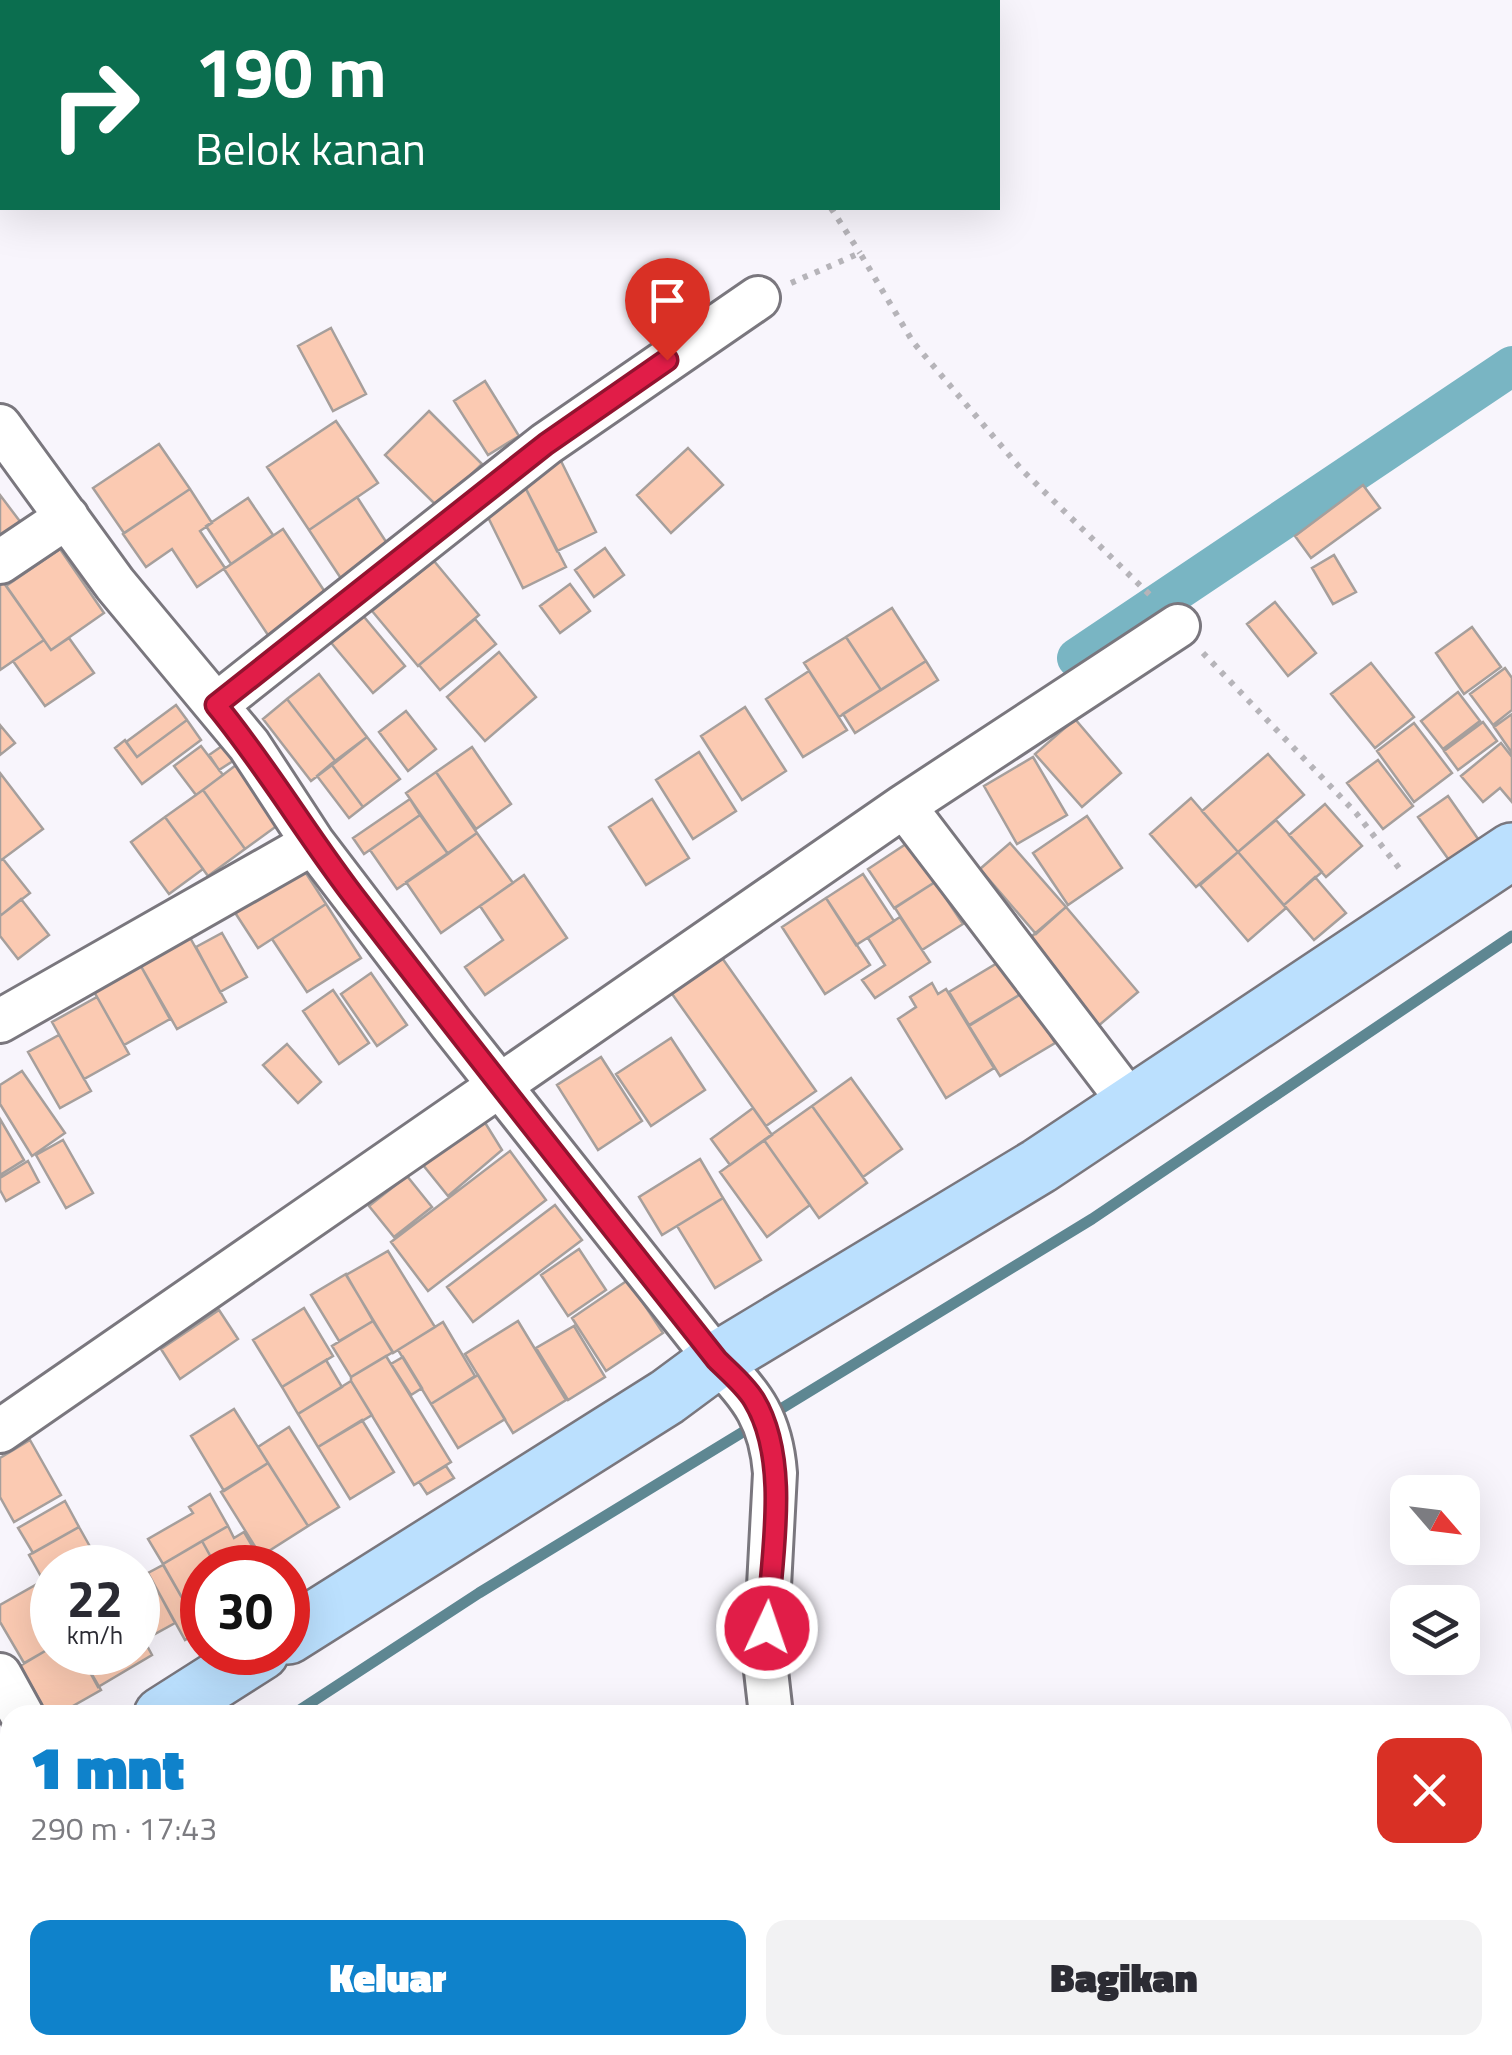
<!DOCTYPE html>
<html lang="id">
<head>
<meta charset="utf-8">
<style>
  :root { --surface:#fff; --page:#f2f2f3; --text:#2b2b33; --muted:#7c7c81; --accent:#0f82cb }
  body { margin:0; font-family:"Titillium Web",sans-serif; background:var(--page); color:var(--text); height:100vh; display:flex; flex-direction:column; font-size:38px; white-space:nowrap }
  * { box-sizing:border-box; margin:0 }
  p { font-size:32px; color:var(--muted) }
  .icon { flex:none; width:55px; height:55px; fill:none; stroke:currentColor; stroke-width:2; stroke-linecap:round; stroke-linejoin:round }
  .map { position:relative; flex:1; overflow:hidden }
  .side { position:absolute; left:0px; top:1705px; width:1512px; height:350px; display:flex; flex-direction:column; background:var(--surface); border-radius:30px 30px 0 0; box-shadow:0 10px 40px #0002 }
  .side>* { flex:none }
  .top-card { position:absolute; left:0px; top:0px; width:1000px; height:210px; box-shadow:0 10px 40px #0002; background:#0b6e4f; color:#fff; overflow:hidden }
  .needle { width:65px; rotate:118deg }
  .controls { position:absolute; left:1390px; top:1475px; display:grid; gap:20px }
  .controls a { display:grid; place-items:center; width:90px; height:90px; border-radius:20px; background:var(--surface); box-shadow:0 10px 40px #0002; font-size:50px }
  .speed { position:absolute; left:30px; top:1545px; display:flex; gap:20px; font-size:50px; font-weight:700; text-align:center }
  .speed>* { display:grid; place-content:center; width:130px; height:130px; border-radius:50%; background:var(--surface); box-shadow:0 10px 40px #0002; line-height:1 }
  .speed small { font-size:25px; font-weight:400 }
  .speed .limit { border:15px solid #d22; background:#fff; color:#111 }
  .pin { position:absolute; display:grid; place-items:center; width:85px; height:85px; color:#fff; margin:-102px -42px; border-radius:50% 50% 50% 0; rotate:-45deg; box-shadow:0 0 10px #0007 }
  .pin .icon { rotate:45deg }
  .me { position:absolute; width:110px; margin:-55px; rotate:3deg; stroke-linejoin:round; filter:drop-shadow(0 0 8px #0008) }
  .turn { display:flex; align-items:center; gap:35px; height:210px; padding:0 30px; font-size:45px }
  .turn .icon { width:130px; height:130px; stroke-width:2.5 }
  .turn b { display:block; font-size:70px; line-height:85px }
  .round { display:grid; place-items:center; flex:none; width:105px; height:105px; border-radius:20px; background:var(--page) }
  .head { display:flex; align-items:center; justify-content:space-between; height:170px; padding:0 30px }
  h1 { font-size:60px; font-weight:800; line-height:75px; color:var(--accent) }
  .cta { display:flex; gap:20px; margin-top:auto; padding:20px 30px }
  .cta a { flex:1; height:115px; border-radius:20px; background:var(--accent); color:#fff; font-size:40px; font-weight:800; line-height:115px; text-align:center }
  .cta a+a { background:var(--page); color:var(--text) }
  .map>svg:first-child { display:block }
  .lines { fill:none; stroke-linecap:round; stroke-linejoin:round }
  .stream { stroke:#5e8792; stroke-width:11 }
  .canal { stroke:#79b5c3; stroke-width:40 }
  .building { fill:#fbcab2; stroke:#a69f9c; stroke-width:2.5 }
  .street-casing { stroke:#7a777e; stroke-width:48 }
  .secondary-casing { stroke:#7a777e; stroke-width:60 }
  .path { stroke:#b6b4b9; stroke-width:6; stroke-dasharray:5 8; stroke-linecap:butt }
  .street { stroke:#fff; stroke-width:42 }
  .secondary { stroke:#bbe0fe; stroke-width:55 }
  .route-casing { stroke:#92132f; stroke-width:25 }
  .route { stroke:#e11d48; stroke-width:18 }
</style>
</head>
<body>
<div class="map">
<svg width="1512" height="2055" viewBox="0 0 1512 2055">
  <rect width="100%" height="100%" fill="#f8f5fc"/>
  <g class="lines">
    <!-- stream -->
    <path class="stream" d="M292 1715 479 1593 1092 1219 1512 936
      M0 1905 10 1898"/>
    <!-- canal -->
    <path class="canal" d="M1077 658 1512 366"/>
  </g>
  <!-- building -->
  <path class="building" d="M0 0H39L2 2 0 33Z
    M331 328 366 394 333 411 298 346Z
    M485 381 519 436 488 455 454 401Z
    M429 411 482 464 438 507 385 455Z
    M336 421 378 483 309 530 267 467Z
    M159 444 190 489 124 533 93 488Z
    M688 448 723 485 671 533 637 495Z
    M561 461 596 532 557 551 522 481Z
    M522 481 566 567 523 588 480 501Z
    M1363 485 1380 508 1311 558 1295 536Z
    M190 489 212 523 200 531 225 568 197 587 172 549 146 567 123 534Z
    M0 495 28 532 0 553Z
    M357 497 392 551 344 583 309 530Z
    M248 498 273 535 231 564 206 526Z
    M283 529 333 604 274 644 224 569Z
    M605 548 624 575 594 597 575 570Z
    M60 549 104 613 51 650 6 586Z
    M1334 555 1356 592 1333 604 1312 568Z
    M434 561 479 615 418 666 372 611Z
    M0 577 44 640 0 670Z
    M570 584 590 611 560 633 540 606Z
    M1275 602 1316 653 1288 676 1247 624Z
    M892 608 926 661 881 690 846 637Z
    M360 612 405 666 373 693 328 639Z
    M475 619 496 644 440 690 419 665Z
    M1472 627 1501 667 1464 694 1436 653Z
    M846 637 881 690 839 717 804 663Z
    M69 638 94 673 45 706 13 661 44 640 51 650Z
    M499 652 536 697 485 741 447 697Z
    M926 661 938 680 855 733 843 714Z
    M1371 663 1414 717 1375 748 1331 694Z
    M1505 668 1512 678V710L1493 725 1470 694Z
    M809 671 847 730 803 757 766 699Z
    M319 674 367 737 336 762 287 699Z
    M1458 692 1480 721 1443 749 1421 721Z
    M287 699 336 762 311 781 263 719Z
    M176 705 187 720 137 757 126 742Z
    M745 707 786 771 742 800 701 736Z
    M406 711 436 749 408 771 379 732Z
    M1512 714V753L1494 727Z
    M1075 719 1121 773 1082 807 1035 754Z
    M187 720 201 740 142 784 115 748 125 740 137 757Z
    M1483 722 1497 741 1458 770 1444 751Z
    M1414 723 1452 773 1414 802 1377 751Z
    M0 725 15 743 0 755Z
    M367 737 400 779 363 807 331 764Z
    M1501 743 1512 757V802L1500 788 1483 802 1461 776Z
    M201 746 223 775 196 795 174 766Z
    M222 746 233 761 219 770 209 755Z
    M472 747 511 804 476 829 436 772Z
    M699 752 736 811 693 839 656 780Z
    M1268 754 1304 795 1238 852 1202 811Z
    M1033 757 1067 815 1017 844 984 786Z
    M1378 760 1413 806 1383 829 1347 783Z
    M331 764 363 807 349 818 317 776Z
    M236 765 278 825 245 849 203 790Z
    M436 772 477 833 448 854 406 793Z
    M0 773 43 829 0 861Z
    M203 790 245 849 208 876 165 817Z
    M1448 796 1483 846 1454 867 1418 817Z
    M1191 798 1238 852 1196 887 1150 834Z
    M410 799 420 815 364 854 353 838Z
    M652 799 689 858 646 885 609 827Z
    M1325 804 1362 846 1326 877 1289 835Z
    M420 815 448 854 397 889 370 850Z
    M1087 816 1122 868 1068 905 1033 853Z
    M165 817 203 869 169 894 131 842Z
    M1276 820 1322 872 1284 905 1238 852Z
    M477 833 513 883 441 933 406 882Z
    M909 842 935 882 894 908 868 869Z
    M1010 843 1066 907 1036 934 980 869Z
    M1238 852 1286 908 1248 941 1200 885Z
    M3 859 30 893 0 916V861Z
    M302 867 326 904 258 948 234 911Z
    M863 874 894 921 856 945 826 898Z
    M524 875 567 938 485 995 465 967 503 940 480 906Z
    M1315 877 1346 913 1314 940 1284 905Z
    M935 882 963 924 922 950 895 908Z
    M826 898 870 965 825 994 782 927Z
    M21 899 49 935 18 959 0 936V916Z
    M326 904 361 958 307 992 272 939Z
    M1066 907 1138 992 1097 1027 1024 943Z
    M900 917 930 962 875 998 862 980 885 965 868 938Z
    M222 933 247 977 220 992 196 947Z
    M188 934 226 1002 177 1029 138 961Z
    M720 955 816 1091 766 1126 670 991Z
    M1004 959 1024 992 969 1025 949 992Z
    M138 961 170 1019 124 1045 92 988Z
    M371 973 407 1025 377 1046 341 994Z
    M932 983 938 994 946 989 994 1068 946 1098 898 1019 916 1007 910 997Z
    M333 990 369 1043 339 1064 303 1011Z
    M1024 992 1055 1043 1000 1076 969 1026Z
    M97 997 129 1054 84 1079 52 1022Z
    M59 1035 91 1091 60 1108 28 1052Z
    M671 1038 705 1090 651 1126 616 1074Z
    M287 1044 321 1082 298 1103 263 1065Z
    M601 1057 642 1121 598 1150 557 1085Z
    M22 1071 65 1133 32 1156 0 1104V1085Z
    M851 1078 902 1149 863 1177 812 1106Z
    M812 1106 867 1183 819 1218 764 1140Z
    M753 1108 772 1135 730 1165 711 1139Z
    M0 1119 24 1160 0 1175Z
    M484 1121 502 1150 448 1196 423 1165Z
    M63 1140 93 1193 66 1208 36 1155Z
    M764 1140 810 1205 767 1237 720 1172Z
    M510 1151 546 1200 428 1291 391 1242Z
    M700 1159 723 1198 662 1235 639 1197Z
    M28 1161 39 1182 6 1201 0 1190V1178Z
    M407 1176 432 1207 394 1237 369 1206Z
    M723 1198 761 1260 715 1288 677 1226Z
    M555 1205 582 1240 473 1322 447 1287Z
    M579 1249 606 1290 568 1316 541 1275Z
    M388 1251 435 1327 393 1353 346 1275Z
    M346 1274 373 1321 339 1341 311 1295Z
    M628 1280 663 1333 606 1371 572 1318Z
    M304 1308 333 1356 282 1387 253 1340Z
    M219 1310 238 1339 180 1379 161 1349Z
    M373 1321 393 1352 351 1377 332 1346Z
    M518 1321 566 1400 513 1433 465 1354Z
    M443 1322 475 1376 431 1404 398 1350Z
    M574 1326 605 1377 568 1400 536 1348Z
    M386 1356 451 1462 414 1485 351 1381V1377Z
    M403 1357 422 1388 411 1395 391 1364Z
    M326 1360 342 1387 298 1414 282 1387Z
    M478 1375 505 1419 458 1448 431 1404Z
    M351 1381 372 1415 318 1447 298 1414Z
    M234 1409 268 1463 224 1491 191 1436Z
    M362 1420 394 1472 350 1499 318 1447Z
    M289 1427 339 1507 308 1526 258 1447Z
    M30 1440 61 1495 14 1522 0 1497V1458Z
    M268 1463 308 1526 261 1556 221 1492Z
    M446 1466 454 1478 427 1494 419 1482Z
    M210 1494 228 1526 163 1564 148 1539 193 1513 189 1507Z
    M65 1501 79 1527 33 1553 18 1528Z
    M228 1526 234 1538 244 1532 265 1568H217L202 1541Z
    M79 1527 102 1568H52V1596L29 1555Z
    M202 1541 217 1568H202L201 1631 163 1564Z
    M163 1565 201 1631 185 1640 148 1573Z
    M148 1573 175 1623 144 1640 138 1629V1579Z
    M39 1583 52 1606V1647L24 1663 0 1622V1605Z
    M138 1629 152 1655 98 1687 79 1652H138Z
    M52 1647V1652H79L101 1690 57 1715H48L20 1666Z"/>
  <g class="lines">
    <!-- street casing -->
    <g class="street-casing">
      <path id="street" d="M124 2 126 0
        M0 108 2 106
        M0 426 115 584 249 745 313 843 451 1024 717 1360C753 1396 771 1421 775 1473L765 1662 771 1715
        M0 562 67 517
        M216 705 546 444 758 298
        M904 806 1131 1104
        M0 1021 313 843
        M0 1431 904 806 1178 626
        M0 1675 22 1715
        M984 2045 991 2055"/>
    </g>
    <!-- secondary casing -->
    <g class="secondary-casing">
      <path id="secondary" d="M288 1636 667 1397 717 1360 1039 1166 1512 851
        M162 1715 261 1652
        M0 1809 10 1803"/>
    </g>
    <!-- path -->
    <path class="path" d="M659 0 661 2
      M831 208 860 253
      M791 283 860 253 913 342 1021 469 1151 596
      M1203 653 1356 813 1403 873"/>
    <!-- street -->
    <use href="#street" class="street"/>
    <!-- secondary -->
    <use href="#secondary" class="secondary"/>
  </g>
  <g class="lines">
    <!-- route casing -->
    <g class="route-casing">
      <path id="route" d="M667 360 546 444 216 705C268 768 309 839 359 903 477 1057 597 1208 717 1360 729 1372 745 1385 754 1400 791 1461 771 1559 767 1628"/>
    </g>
    <!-- route -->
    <use href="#route" class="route"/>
  </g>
</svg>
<div class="controls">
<a><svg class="needle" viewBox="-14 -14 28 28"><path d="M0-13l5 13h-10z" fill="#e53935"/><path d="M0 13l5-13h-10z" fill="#7c7c81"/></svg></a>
<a><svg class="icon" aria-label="layers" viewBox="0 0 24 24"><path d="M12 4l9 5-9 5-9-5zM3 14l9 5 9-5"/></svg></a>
</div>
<div class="speed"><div>22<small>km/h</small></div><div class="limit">30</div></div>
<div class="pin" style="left:667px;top:360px;background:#d93025"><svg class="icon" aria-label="arrive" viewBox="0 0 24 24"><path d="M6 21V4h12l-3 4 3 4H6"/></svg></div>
<svg class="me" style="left:767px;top:1628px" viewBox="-20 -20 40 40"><circle r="17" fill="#e11d48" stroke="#fff" stroke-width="3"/><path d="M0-11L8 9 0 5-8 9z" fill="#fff"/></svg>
<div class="top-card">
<div class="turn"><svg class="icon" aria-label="right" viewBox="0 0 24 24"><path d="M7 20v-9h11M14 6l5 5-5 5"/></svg><div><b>190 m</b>Belok kanan</div></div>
</div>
<section class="side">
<div class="head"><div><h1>1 mnt</h1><p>290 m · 17:43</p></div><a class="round" style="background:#d93025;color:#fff"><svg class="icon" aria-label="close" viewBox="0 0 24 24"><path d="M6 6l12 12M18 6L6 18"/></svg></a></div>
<div class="cta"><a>Keluar</a><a>Bagikan</a></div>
</section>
</div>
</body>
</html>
